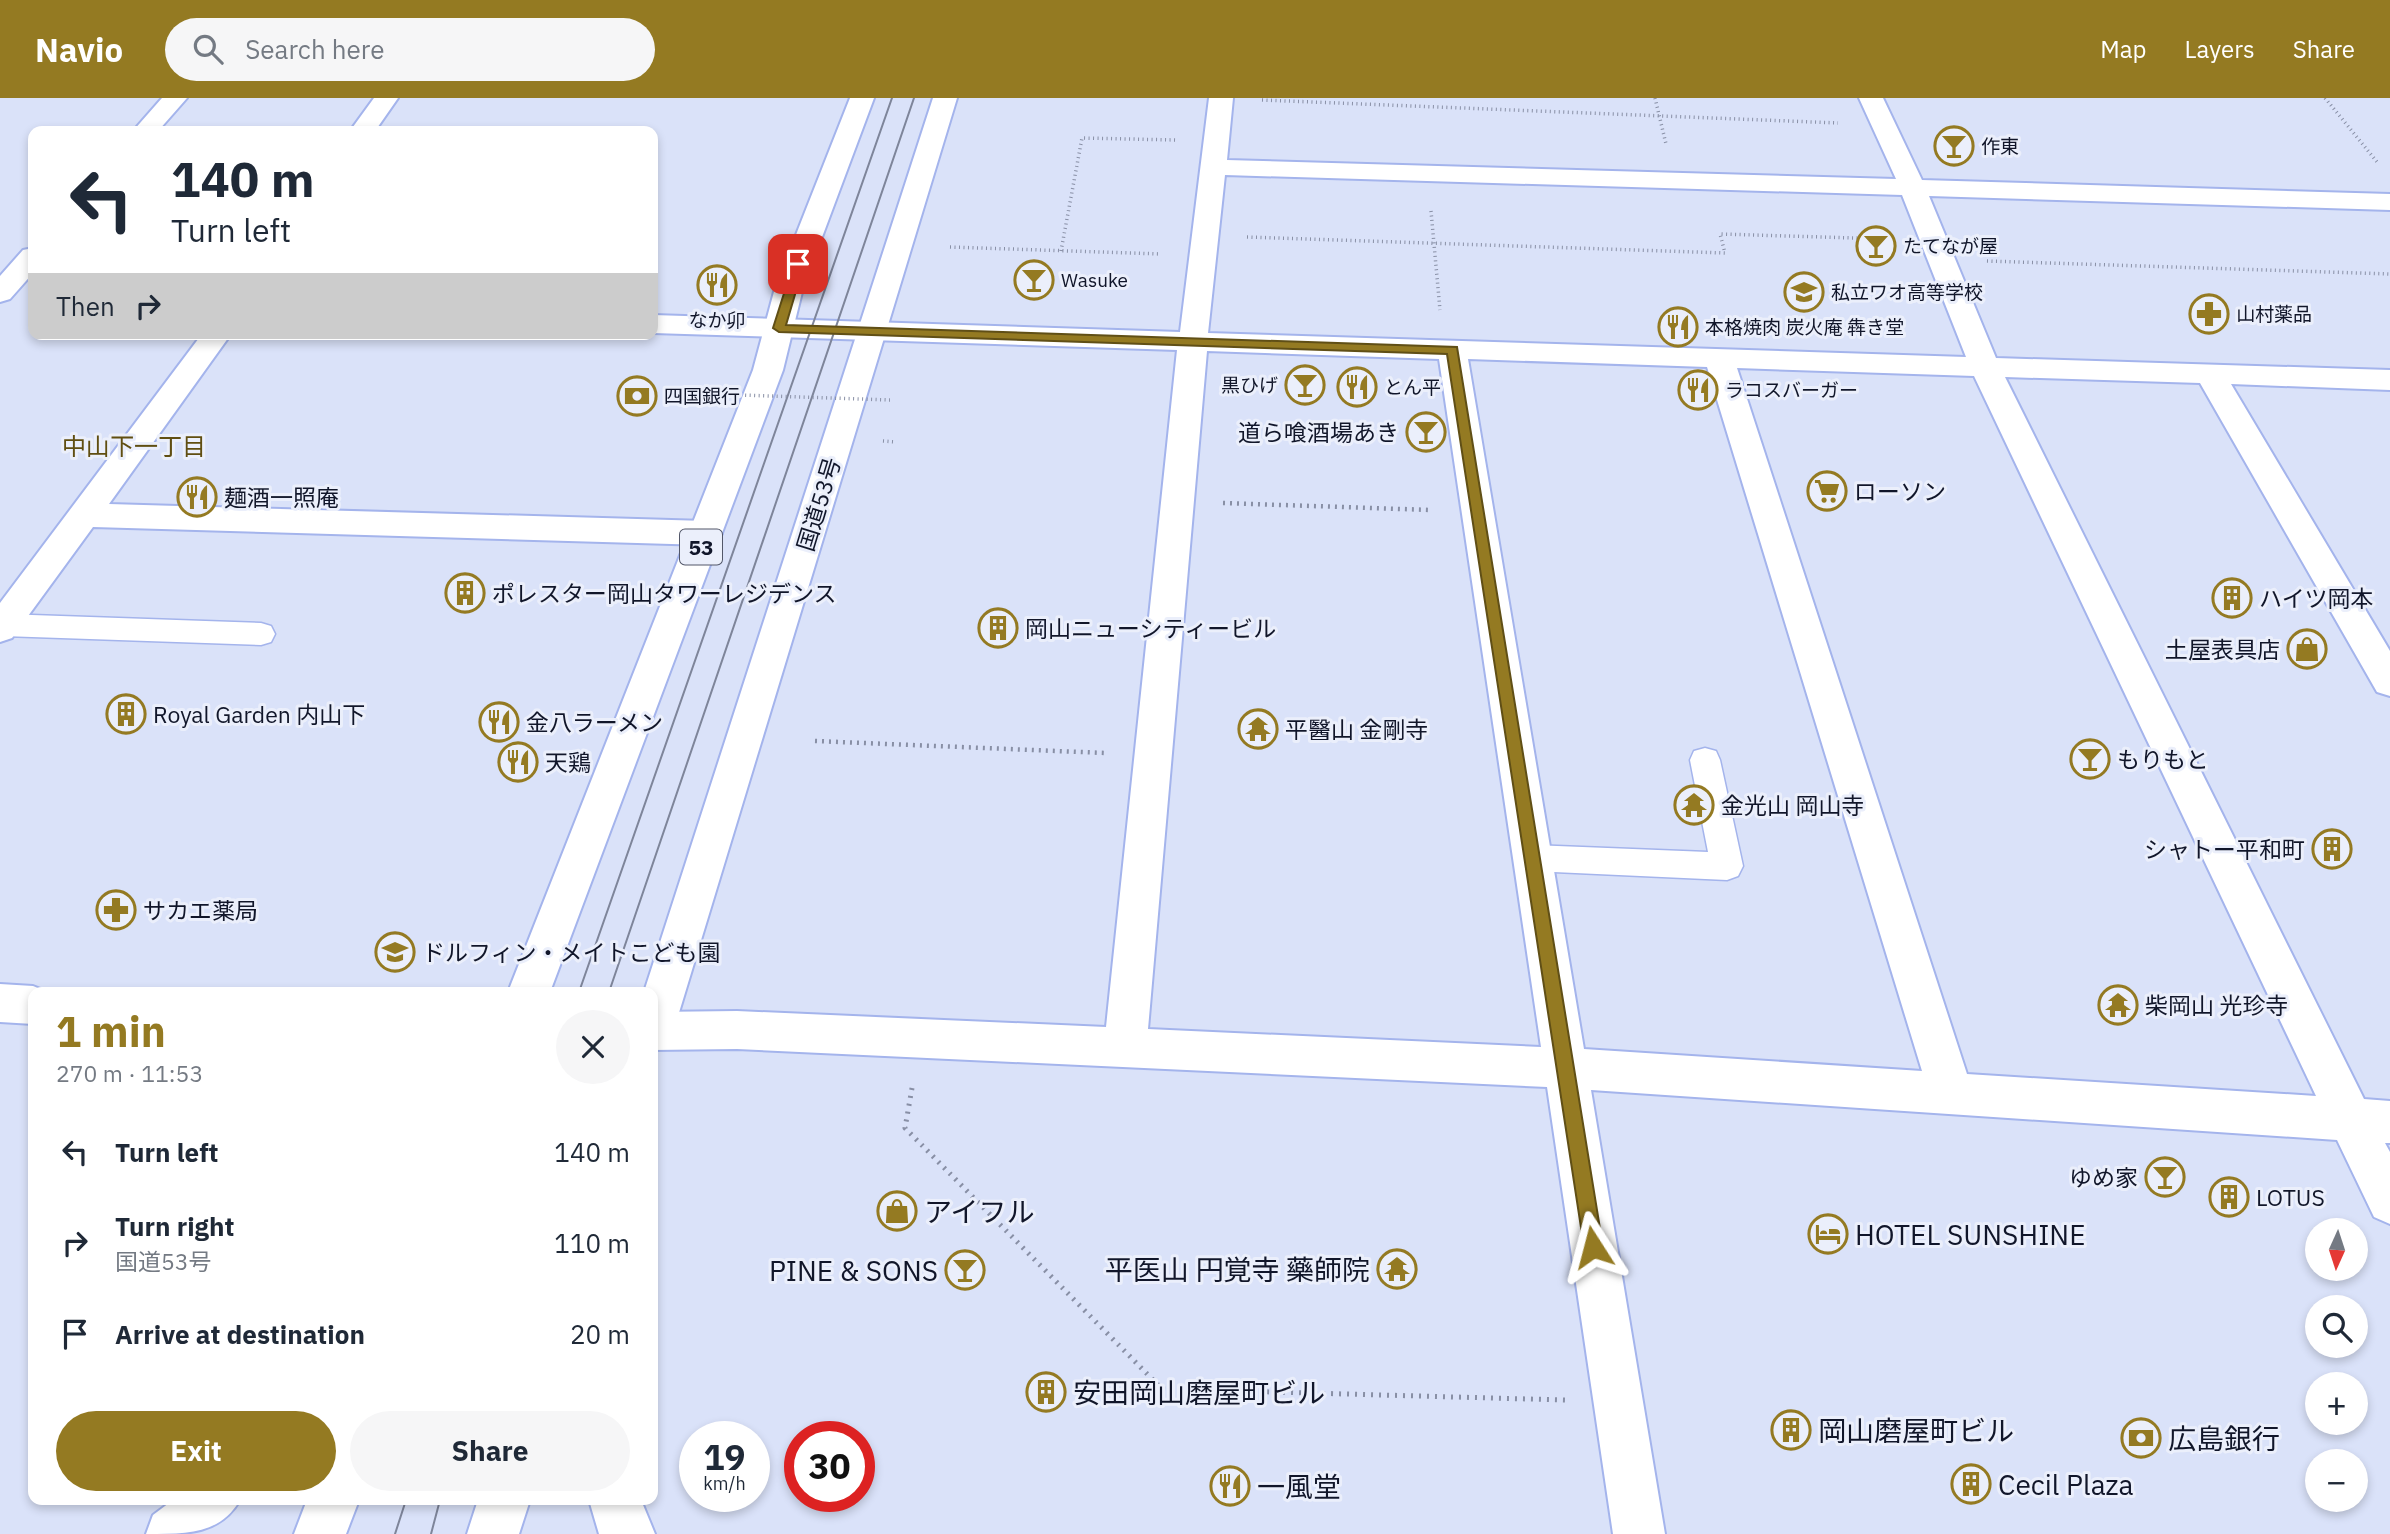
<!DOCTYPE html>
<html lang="en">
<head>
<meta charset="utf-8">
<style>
  :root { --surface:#fff; --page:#f6f6f7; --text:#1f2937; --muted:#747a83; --accent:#947a22 }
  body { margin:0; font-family:"IBM Plex Sans","Noto Sans JP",sans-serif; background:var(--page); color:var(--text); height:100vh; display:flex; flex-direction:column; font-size:26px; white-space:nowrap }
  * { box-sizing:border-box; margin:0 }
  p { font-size:23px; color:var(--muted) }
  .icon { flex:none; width:38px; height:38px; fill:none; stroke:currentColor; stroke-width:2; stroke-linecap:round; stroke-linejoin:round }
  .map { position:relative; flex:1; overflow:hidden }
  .sheet { position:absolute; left:28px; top:889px; width:630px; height:518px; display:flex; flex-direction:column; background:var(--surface); border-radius:14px; box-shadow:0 4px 10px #0003 }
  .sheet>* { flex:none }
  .guide { position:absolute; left:28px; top:28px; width:630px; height:214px; border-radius:14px; box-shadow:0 4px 10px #0003; background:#fff; color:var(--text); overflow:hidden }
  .needle { width:46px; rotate:183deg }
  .controls { position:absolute; left:2305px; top:1120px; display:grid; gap:14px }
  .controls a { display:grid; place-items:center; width:63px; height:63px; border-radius:50%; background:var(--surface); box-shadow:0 4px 10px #0003; font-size:35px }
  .speed { position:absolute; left:679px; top:1323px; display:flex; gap:14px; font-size:35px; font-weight:700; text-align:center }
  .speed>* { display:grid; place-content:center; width:91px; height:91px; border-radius:50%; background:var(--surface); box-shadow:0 4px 10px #0003; line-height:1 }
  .speed small { font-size:18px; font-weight:400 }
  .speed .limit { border:10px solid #d22; background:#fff; color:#111 }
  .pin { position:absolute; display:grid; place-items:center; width:60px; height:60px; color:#fff; margin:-30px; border-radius:14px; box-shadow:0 4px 10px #0006 }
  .me { position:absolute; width:77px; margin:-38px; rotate:351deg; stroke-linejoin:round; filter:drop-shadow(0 0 5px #0008) }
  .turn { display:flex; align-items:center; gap:24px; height:147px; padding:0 28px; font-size:32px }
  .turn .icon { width:91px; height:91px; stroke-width:2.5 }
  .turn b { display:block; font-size:49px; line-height:60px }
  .then { display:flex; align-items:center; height:66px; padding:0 28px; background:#0003; gap:14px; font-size:26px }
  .round { display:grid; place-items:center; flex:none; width:74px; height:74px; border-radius:37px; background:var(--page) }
  .head { display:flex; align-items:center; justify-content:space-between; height:119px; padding:0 28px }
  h1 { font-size:42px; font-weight:800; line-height:52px; color:var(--accent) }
  .primary-button { display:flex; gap:14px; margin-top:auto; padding:14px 28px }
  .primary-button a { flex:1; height:80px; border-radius:42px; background:var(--accent); color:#fff; font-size:28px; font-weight:800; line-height:80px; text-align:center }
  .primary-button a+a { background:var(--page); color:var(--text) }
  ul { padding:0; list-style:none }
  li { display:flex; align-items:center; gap:21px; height:91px; padding:0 28px }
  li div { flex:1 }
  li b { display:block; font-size:26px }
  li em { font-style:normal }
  header { display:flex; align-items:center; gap:42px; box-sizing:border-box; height:98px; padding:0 35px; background:var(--accent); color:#fff }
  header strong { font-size:33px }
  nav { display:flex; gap:38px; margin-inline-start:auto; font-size:24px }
  .search { width:490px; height:63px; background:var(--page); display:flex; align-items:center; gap:18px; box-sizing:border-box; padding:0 24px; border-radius:38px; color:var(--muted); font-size:26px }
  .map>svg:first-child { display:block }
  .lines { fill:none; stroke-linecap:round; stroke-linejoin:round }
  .lane-casing { stroke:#a4b4ec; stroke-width:3 }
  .street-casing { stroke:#a4b4ec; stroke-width:4 }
  .primary-casing { stroke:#a4b4ec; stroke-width:4 }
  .highway-casing { stroke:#a4b4ec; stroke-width:4 }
  .path-far2 { stroke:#888fa5; stroke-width:3.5; stroke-dasharray:1 3.5; stroke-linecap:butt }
  .path-far1 { stroke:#888fa5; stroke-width:4.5; stroke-dasharray:2 5; stroke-linecap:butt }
  .path { stroke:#888fa5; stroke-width:5; stroke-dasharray:2 6; stroke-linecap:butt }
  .lane { fill:#fff; fill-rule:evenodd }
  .street { fill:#fff; fill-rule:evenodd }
  .primary { fill:#fff; fill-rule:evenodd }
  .highway { fill:#fff; fill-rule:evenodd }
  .tram { stroke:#7e859a; stroke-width:2 }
  .path-bridge { stroke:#888fa5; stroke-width:3.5; stroke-dasharray:1 3.5; stroke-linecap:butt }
  .route { fill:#947a22; stroke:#604f16; stroke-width:2 }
  .labels { text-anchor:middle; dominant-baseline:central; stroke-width:6; stroke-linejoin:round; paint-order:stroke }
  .far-poi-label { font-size:19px; fill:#11162a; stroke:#ebeffb; text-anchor:start }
  .shield { fill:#ebeffb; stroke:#525769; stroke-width:2 }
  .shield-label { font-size:21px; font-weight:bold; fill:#11162a }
  .poi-label { font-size:23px; fill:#11162a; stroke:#ebeffb; text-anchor:start }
  .street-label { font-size:23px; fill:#11162a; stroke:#ebeffb }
  .neighbourhood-label { font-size:24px; fill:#604e11; stroke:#ebeffb }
  .near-poi-label { font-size:28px; fill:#11162a; stroke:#ebeffb; text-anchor:start }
</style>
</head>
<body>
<header>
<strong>Navio</strong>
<div class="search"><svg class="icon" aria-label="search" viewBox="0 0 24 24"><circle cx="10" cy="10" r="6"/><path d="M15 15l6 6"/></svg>Search here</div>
<nav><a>Map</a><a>Layers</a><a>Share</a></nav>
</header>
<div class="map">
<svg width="2390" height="1436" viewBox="0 0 2390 1436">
  <rect width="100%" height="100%" fill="#dae2f9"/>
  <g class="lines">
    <!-- lane casing -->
    <g class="lane-casing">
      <path id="lane" d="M3 516 261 525 271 528 275 536 271 544 261 547 3 538 0 537V517Z
        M1705 650 1716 653 1720 662 1743 768 1738 778 1727 782 1532 773 1521 770 1516 760 1521 750 1532 747 1708 754 1690 662 1694 653Z"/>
    </g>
    <!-- street casing -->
    <g class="street-casing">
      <path id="street" d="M162 0H187L158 33H133Z
        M374 0H398L375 33H350Z
        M1209 0H1233L1227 62 1896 81 1859 0H1883L1922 82 2390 96V112L1929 98 1996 260 2390 272V292L2231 286 2390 553V598L2377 594 2200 285 2005 279 2364 1001 2390 1003V1045H2385L2390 1054V1126L2374 1119 2337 1042 1591 992 1665 1436H1613L1547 989 737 951 653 952V914L737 913 1106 929 1177 252 653 235V217L1180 234ZM1225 77 1902 97 1966 259 1208 235ZM1207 253 1439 261 1541 949 1148 931ZM1468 261 1707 269 1922 973 1584 951ZM1737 270 1974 278 2316 998 1967 976Z
        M33 150V175L10 201 0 204V178L23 152Z
        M202 236H231L109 406 706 423 718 427 722 435 718 443 706 447 93 429 12 540 0 544V505Z
        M0 886 33 888 48 894H33V926L0 924Z"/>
    </g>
    <!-- primary casing -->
    <g class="primary-casing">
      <path id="primary" d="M173 1402H240C220 1436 189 1436 146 1436L153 1417Z
        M589 1402H641L655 1436H599Z"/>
    </g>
    <!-- highway casing -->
    <g class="highway-casing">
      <path id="highway" d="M850 0H874L803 190 783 272 550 894H508L753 272 775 190Z
        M933 0H957L674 931 668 945 653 950V894H644Z
        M307 1402H359L346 1436H294Z
        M478 1402H530L519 1436H467Z"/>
    </g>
    <!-- path-far2 -->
    <path class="path-far2" d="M1655 0 1666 46
      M2325 0 2378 65
      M1262 2 1838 25
      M1431 113 1440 212
      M1247 139 1725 155 1720 136 1889 141
      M950 149 1161 156
      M1061 153 1082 40 1176 42
      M1987 163 2390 176
      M883 343 896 344"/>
    <!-- path-far1 -->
    <path class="path-far1" d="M1223 405 1431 412
      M815 643 1105 655"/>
    <!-- path -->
    <path class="path" d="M912 990 905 1030 1162 1291 1565 1302"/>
    <!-- lane -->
    <use href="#lane" class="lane"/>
    <!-- street -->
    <use href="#street" class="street"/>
    <!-- primary -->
    <use href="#primary" class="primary"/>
    <!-- highway -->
    <use href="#highway" class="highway"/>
    <!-- tram -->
    <path class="tram" d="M579 894 892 0
      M609 894 914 0
      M395 1436 406 1402
      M431 1436 440 1402"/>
    <!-- path-bridge -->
    <path class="path-bridge" d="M713 290 711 296 890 302"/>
  </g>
  <!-- route -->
  <path class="route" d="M794 164 804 166 786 227 1457 249 1603 1149 1600 1156 1593 1159 1587 1156 1584 1149 1447 256 779 234 773 230Z"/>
  <!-- icons -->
  <defs>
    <g id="bar-ring" transform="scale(2.0125)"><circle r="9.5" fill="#ebeffb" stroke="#947a22" stroke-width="1.5"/><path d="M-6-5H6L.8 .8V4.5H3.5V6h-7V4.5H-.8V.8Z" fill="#947a22"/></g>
    <g id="restaurant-ring" transform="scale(2.0125)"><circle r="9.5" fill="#ebeffb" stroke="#947a22" stroke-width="1.5"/><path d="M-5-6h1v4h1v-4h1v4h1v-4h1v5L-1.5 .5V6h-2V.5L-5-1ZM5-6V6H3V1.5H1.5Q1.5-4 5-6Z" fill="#947a22"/></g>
    <g id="school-ring" transform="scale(2.0125)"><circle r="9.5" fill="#ebeffb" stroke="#947a22" stroke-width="1.5"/><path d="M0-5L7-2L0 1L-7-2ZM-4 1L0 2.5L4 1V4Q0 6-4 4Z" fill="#947a22"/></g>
    <g id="pharmacy-ring" transform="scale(2.0125)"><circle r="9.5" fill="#ebeffb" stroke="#947a22" stroke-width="1.5"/><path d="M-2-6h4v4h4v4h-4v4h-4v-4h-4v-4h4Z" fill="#947a22"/></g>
    <g id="bank-ring" transform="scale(2.0125)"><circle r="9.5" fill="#ebeffb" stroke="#947a22" stroke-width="1.5"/><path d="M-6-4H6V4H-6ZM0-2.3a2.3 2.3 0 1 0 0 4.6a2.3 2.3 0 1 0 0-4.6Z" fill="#947a22"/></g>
    <g id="supermarket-ring" transform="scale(2.0125)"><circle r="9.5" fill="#ebeffb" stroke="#947a22" stroke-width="1.5"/><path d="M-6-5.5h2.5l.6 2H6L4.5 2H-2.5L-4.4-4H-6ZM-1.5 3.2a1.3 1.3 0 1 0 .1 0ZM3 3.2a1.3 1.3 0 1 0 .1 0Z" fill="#947a22"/></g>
    <g id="building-ring" transform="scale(2.0125)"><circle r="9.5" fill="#ebeffb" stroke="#947a22" stroke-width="1.5"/><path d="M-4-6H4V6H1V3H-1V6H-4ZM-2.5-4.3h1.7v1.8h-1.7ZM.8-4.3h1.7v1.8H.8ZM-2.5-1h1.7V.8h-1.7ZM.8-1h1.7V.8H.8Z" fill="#947a22"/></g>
    <g id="shop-ring" transform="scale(2.0125)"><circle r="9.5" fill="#ebeffb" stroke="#947a22" stroke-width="1.5"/><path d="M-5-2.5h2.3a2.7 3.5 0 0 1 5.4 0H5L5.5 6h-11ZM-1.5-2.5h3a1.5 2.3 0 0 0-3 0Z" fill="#947a22"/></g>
    <g id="temple-ring" transform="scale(2.0125)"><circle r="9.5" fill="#ebeffb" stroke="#947a22" stroke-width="1.5"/><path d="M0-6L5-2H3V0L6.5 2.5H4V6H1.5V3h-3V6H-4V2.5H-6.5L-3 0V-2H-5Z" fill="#947a22"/></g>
    <g id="hotel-ring" transform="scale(2.0125)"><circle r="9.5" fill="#ebeffb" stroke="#947a22" stroke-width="1.5"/><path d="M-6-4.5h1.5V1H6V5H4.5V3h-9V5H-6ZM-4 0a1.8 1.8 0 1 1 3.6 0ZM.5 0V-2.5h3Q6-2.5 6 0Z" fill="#947a22"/></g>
  </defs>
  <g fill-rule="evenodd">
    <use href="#bar-ring" x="1954" y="48"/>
    <use href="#bar-ring" x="1876" y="148"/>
    <use href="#bar-ring" x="1034" y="182"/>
    <use href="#restaurant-ring" x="717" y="187"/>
    <use href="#school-ring" x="1804" y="194"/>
    <use href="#pharmacy-ring" x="2209" y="216"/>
    <use href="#restaurant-ring" x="1678" y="229"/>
    <use href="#bar-ring" x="1305" y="287"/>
    <use href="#restaurant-ring" x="1357" y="289"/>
    <use href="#restaurant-ring" x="1698" y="292"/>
    <use href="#bank-ring" x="637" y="298"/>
    <use href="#bar-ring" x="1426" y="334"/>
    <use href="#supermarket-ring" x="1827" y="393"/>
    <use href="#restaurant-ring" x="197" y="399"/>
    <use href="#building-ring" x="465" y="495"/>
    <use href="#building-ring" x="2232" y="500"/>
    <use href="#building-ring" x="998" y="530"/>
    <use href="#shop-ring" x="2307" y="551"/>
    <use href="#building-ring" x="126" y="616"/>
    <use href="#restaurant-ring" x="499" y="624"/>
    <use href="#temple-ring" x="1258" y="631"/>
    <use href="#bar-ring" x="2090" y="661"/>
    <use href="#restaurant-ring" x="518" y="664"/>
    <use href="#temple-ring" x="1694" y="707"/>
    <use href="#building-ring" x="2332" y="751"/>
    <use href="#pharmacy-ring" x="116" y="812"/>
    <use href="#school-ring" x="395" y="854"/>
    <use href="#temple-ring" x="2118" y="907"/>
    <use href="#bar-ring" x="2165" y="1079"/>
    <use href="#building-ring" x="2229" y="1099"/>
    <use href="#shop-ring" x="897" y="1113"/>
    <use href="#hotel-ring" x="1828" y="1136"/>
    <use href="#temple-ring" x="1397" y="1171"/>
    <use href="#bar-ring" x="965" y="1172"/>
    <use href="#building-ring" x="1046" y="1294"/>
    <use href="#building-ring" x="1791" y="1332"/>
    <use href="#bank-ring" x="2141" y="1340"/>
    <use href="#building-ring" x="1971" y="1386"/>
    <use href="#restaurant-ring" x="1230" y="1388"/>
  </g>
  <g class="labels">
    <!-- far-poi labels -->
    <g class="far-poi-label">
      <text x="1981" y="48">作東</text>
      <text x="1903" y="148">たてなが屋</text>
      <text x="1061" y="182">Wasuke</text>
      <text x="1831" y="194">私立ワオ高等学校</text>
      <text x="2236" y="216">山村薬品</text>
      <text x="717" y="222" text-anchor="middle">なか卯</text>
      <text x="1705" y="229">本格焼肉 炭火庵 犇き堂</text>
      <text x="1278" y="287" text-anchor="end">黒ひげ</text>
      <text x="1384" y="289">とん平</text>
      <text x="1725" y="292">ラコスバーガー</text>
      <text x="664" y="298">四国銀行</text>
    </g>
    <!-- shield labels -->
    <rect class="shield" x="680" y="431.5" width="42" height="35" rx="5"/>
    <g class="shield-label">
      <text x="701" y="449">53</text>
    </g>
    <!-- poi labels -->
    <g class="poi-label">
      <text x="1399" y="334" text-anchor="end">道ら喰酒場あき</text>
      <text x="1854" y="393">ローソン</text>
      <text x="224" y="399">麺酒一照庵</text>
      <text x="492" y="495">ポレスター岡山タワーレジデンス</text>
      <text x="2259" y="500">ハイツ岡本</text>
      <text x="1025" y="530">岡山ニューシティービル</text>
      <text x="2280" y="551" text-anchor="end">土屋表具店</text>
      <text x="153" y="616">Royal Garden 内山下</text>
      <text x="526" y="624">金八ラーメン</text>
      <text x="1285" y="631">平醫山 金剛寺</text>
      <text x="2117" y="661">もりもと</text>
      <text x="545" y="664">天鶏</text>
      <text x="1721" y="707">金光山 岡山寺</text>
      <text x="2305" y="751" text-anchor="end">シャトー平和町</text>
      <text x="143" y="812">サカエ薬局</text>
      <text x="422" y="854">ドルフィン・メイトこども園</text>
      <text x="2145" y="907">柴岡山 光珍寺</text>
      <text x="2138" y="1079" text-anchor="end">ゆめ家</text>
      <text x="2256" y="1099">LOTUS</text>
    </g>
    <!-- street labels -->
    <g class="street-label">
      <text transform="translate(818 406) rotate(-73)">国道53号</text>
    </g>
    <!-- neighbourhood labels -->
    <g class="neighbourhood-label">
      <text x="134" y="348">中山下一丁目</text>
    </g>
    <!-- near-poi labels -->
    <g class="near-poi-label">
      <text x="924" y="1113">アイフル</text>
      <text x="1855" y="1136">HOTEL SUNSHINE</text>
      <text x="1370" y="1171" text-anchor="end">平医山 円覚寺 藥師院</text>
      <text x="938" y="1172" text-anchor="end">PINE &amp; SONS</text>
      <text x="1073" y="1294">安田岡山磨屋町ビル</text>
      <text x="1818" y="1332">岡山磨屋町ビル</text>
      <text x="2168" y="1340">広島銀行</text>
      <text x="1998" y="1386">Cecil Plaza</text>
      <text x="1257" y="1388">一風堂</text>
    </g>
  </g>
</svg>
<div class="controls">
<a><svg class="needle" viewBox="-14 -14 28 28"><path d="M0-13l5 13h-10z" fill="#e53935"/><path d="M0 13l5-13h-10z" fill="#747a83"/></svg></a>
<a><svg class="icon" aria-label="search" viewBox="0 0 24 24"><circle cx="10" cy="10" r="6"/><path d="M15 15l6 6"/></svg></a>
<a>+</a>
<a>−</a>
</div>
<div class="speed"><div>19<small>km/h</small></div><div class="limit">30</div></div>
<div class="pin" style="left:798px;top:166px;background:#d93025"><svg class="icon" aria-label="arrive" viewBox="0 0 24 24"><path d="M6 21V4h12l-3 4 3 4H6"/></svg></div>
<svg class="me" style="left:1593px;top:1149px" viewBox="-20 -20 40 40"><path d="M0-17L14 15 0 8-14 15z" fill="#947a22" stroke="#fff" stroke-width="4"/></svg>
<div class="guide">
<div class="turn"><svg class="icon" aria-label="left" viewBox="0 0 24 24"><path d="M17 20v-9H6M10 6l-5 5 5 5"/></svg><div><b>140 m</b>Turn left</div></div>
<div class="then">Then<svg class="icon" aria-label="right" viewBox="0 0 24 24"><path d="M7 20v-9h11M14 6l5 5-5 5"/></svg></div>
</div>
<section class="sheet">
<div class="head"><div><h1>1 min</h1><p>270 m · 11:53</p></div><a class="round"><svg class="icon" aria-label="close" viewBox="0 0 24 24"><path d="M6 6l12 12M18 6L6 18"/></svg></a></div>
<ul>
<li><svg class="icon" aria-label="left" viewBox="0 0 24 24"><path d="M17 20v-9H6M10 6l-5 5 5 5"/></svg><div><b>Turn left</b></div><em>140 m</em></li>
<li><svg class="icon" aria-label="right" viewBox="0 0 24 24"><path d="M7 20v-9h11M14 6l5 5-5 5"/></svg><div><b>Turn right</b><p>国道53号</p></div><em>110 m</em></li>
<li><svg class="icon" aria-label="arrive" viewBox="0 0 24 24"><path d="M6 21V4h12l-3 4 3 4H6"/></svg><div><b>Arrive at destination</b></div><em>20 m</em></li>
</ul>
<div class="primary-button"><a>Exit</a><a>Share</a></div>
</section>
</div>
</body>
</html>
